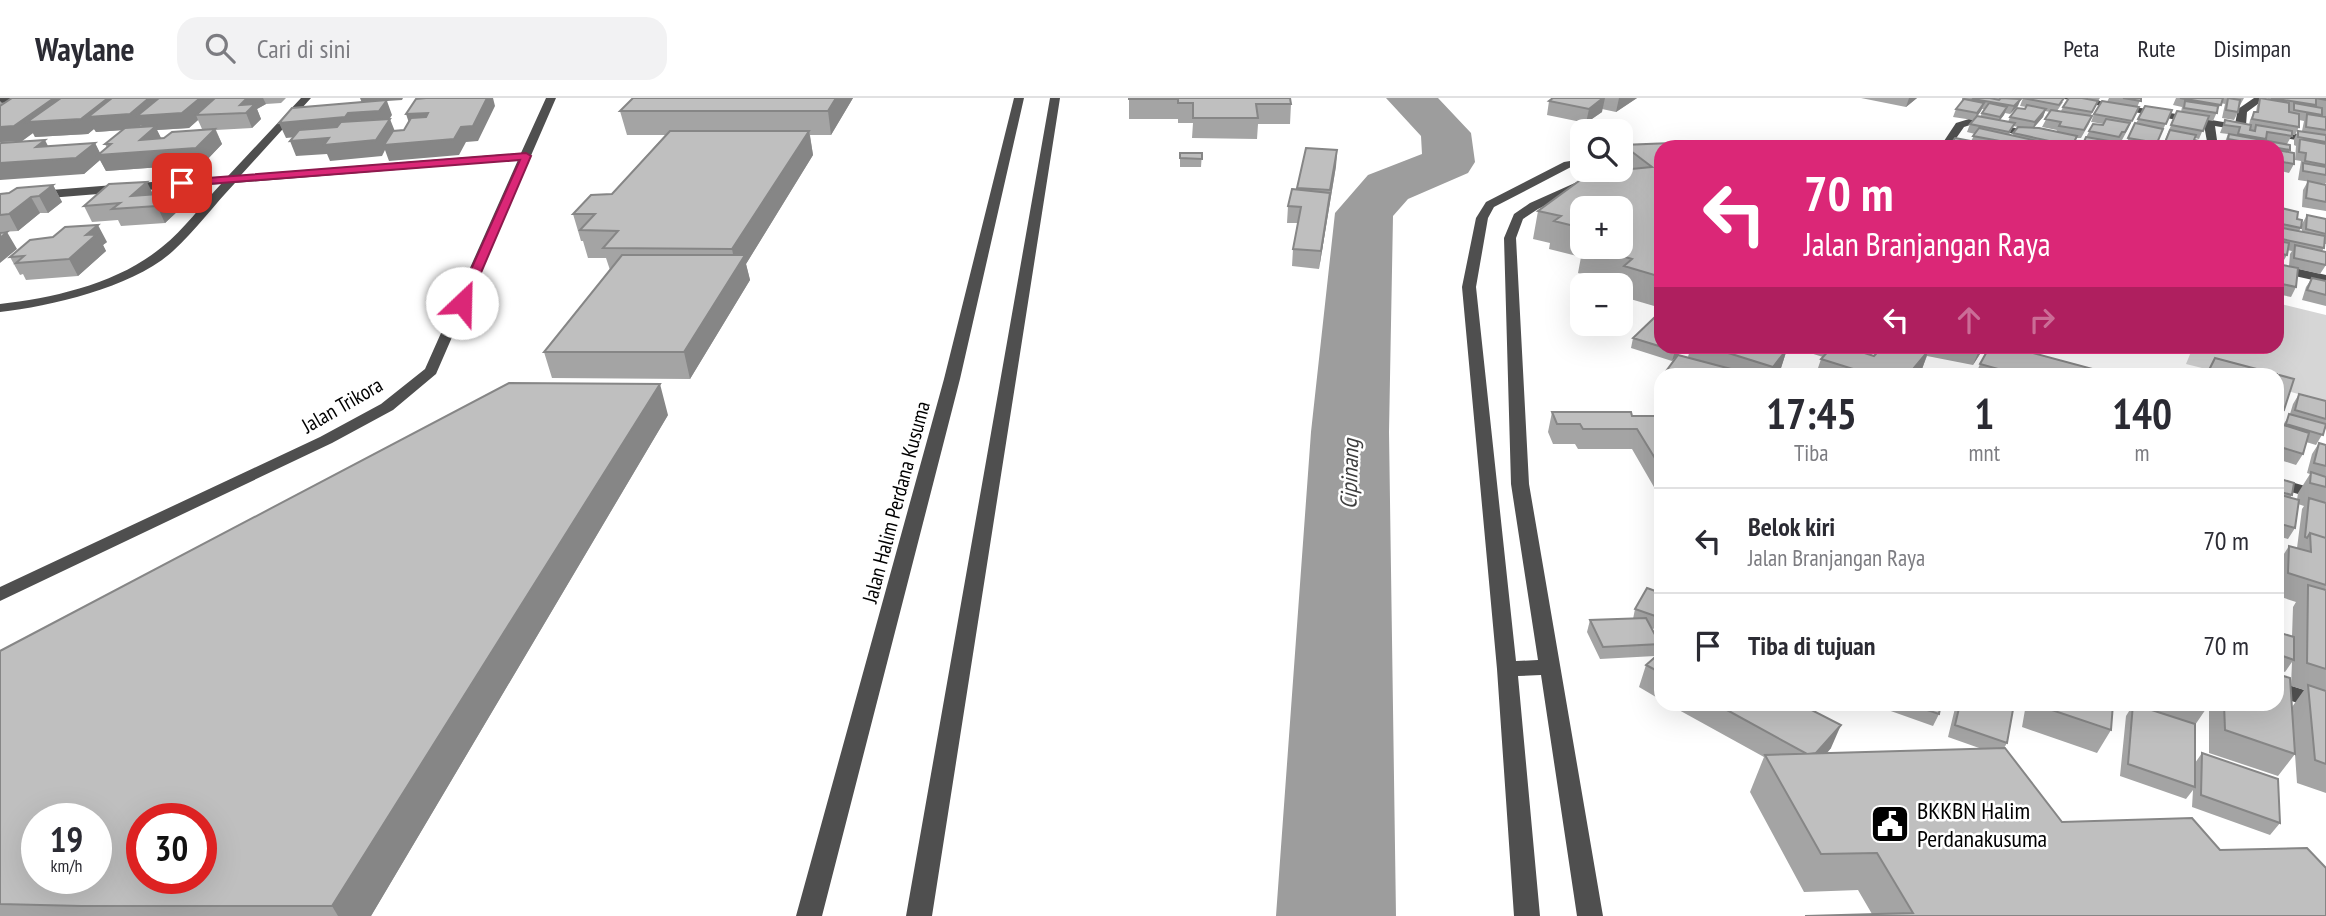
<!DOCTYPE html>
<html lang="id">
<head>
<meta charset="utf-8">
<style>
  :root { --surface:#fff; --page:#f2f2f3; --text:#2b2b33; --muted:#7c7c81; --line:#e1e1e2 }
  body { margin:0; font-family:"PT Sans Narrow",sans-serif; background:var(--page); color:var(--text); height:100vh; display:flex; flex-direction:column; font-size:26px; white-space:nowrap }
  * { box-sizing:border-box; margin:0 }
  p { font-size:23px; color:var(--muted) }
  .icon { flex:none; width:38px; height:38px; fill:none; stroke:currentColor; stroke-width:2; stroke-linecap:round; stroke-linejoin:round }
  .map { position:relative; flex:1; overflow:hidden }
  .panel { position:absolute; left:1654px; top:270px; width:630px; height:343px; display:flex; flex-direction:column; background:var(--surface); border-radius:21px; box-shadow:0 7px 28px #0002 }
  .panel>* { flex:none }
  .banner { position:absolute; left:1654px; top:42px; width:630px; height:214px; border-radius:21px; box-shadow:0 7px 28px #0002; background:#db2777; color:#fff; overflow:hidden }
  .buttons { position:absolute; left:1570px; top:21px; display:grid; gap:14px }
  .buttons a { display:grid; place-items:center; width:63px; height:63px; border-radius:14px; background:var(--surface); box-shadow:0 7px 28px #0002; font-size:35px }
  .speed { position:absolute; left:21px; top:705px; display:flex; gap:14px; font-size:35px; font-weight:700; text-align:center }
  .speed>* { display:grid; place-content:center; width:91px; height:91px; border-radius:50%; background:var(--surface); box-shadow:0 7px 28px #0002; line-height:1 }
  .speed small { font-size:18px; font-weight:400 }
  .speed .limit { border:10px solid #d22; background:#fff; color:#111 }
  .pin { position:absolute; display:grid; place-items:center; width:60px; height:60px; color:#fff; margin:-30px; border-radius:14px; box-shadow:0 4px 10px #0006 }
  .me { position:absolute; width:77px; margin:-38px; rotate:24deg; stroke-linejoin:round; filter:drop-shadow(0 0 5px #0008) }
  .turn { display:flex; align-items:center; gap:24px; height:147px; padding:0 35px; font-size:32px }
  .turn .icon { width:91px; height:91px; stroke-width:2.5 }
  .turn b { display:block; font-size:49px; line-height:60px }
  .lanes { display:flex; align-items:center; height:66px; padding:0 35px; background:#0003; justify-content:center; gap:35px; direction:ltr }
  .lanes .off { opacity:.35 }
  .eta { display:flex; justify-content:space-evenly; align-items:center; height:119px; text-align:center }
  .eta b { font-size:42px; font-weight:700; line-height:49px }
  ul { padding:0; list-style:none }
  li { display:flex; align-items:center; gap:21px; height:105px; padding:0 35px; border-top:2px solid var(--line) }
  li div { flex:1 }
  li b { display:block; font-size:26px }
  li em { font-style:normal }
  header { display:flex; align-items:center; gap:42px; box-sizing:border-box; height:98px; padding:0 35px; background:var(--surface); border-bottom:2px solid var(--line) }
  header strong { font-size:33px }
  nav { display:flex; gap:38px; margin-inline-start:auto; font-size:24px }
  .search { width:490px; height:63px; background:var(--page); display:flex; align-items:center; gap:18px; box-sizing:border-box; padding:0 24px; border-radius:21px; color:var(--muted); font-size:26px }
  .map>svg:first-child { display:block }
  .green { fill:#d6d6d6 }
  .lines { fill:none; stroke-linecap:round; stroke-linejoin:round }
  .river { fill:#9d9d9d; fill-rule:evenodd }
  .minor { fill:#4f4f4f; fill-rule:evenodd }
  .wall { fill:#a4a4a4; fill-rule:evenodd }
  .shaded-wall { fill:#868686 }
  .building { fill:#bfbfbf; stroke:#868686; stroke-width:2; fill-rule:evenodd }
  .route { fill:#db2777; stroke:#8e194d; stroke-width:2 }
  .labels { text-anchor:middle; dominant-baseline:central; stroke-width:5; stroke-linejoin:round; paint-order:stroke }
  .street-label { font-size:21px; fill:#000; stroke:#fff }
  .water-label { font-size:23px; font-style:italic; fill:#3e3e3e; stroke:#fff }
  .near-poi-label { font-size:24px; fill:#000; stroke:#fff; text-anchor:start }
</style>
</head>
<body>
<header>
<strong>Waylane</strong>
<div class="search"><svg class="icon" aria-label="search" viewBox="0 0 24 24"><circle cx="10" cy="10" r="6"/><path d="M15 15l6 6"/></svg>Cari di sini</div>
<nav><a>Peta</a><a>Rute</a><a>Disimpan</a></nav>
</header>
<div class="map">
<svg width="2326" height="818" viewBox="0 0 2326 818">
  <rect width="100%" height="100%" fill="#fff"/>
  <!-- green -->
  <path class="green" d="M2277 205 2326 217V304L2277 290V276H2226L2186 266 2193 249 2277 248Z"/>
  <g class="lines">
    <!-- river -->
    <path class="river" d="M1386 0H1438L1471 35 1475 64 1468 75 1408 101 1393 118 1389 334 1396 818H1276L1311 334 1335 115 1368 77 1422 56 1421 38Z"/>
    <!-- minor -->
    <path class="minor" d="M0 0H42L37 3 0 5Z
      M301 0H311L241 77 521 55 546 0H556L436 276 393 312 332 345 0 503V489L320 339 381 306 425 271 518 62 235 85C214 107 195 133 173 153 134 189 52 208 0 214V206C54 200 119 185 162 149 184 132 202 106 221 86L0 104V96L228 78Z
      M1014 0H1024L960 281 822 818H796L944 281Z
      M1050 0H1060L932 818H906Z
      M2059 0H2082L2235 26 2238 11 2254 0H2266L2247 14 2246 27 2326 41V47L2215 28 2218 49H2208L2204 27Z
      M1969 21 2096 46 2101 49H2080L1970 27 1964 29 1950 49H1940L1956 25Z
      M1582 61V67L1571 69 1494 109 1488 120 1476 189 1516 563 1538 562 1511 386 1504 140 1514 116 1530 105 1604 72H1618L1538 111 1523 121 1516 140 1529 386 1603 818H1577L1541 577 1518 578 1540 818H1514L1497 571 1462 189 1476 120 1486 104 1564 64Z
      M2277 166 2326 177V185L2277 174Z
      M2277 380 2326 394V404L2277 390Z
      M2277 583 2326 599V615L2277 598Z"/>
  </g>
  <!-- wall -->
  <path class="wall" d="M61 0H286L281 5 266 6 257 11 261 21 252 30 216 32 222 46 203 66 106 73 100 62 84 76 48 48 95 45 100 55 107 50 105 46 123 32 96 34 94 31 88 36 35 39 33 35 22 43 0 44V3L3 6ZM198 22 202 31 161 40 157 32 189 30Z
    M633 0H853L831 37H810L813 57 746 166 750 182 690 281 552 280 544 254 610 172 606 160H588L583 143H581L573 116 612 96 665 37H627L620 13Z
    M1129 0 1291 6 1290 26H1258L1257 41 1192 40 1193 25H1178V21H1129Z
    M1553 0H1637L1616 14 1602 11V14L1586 25 1547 17 1549 3Z
    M1861 0H1917L1906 9Z
    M1962 0H2018V8L2010 16 2005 15 2000 22 2008 24 2010 19 2025 11 2026 9 2020 8 2023 0 2063 4 2057 13H2061L2063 9 2098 3 2091 17 2092 18 2089 26 2081 40H2077L2072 49H1983L1980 48V49H1949L1971 43 1975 36 1967 34 1970 26 1973 22 1953 19 1956 11 1964 2H1962ZM1982 11H1984L1980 19 1977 18ZM2045 13 2050 14 2042 29 2057 32 2056 34 2033 30 2043 19ZM2013 28 2018 29 2012 38 2009 37Z
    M2085 0H2100L2098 3Z
    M2109 0H2141L2128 31 2122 42H2118L2117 45 2125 47 2145 8 2172 12 2155 49H2108L2109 46H2108L2107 49H2081L2093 26 2103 27 2104 26 2091 24 2094 16 2107 4Z
    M2176 0H2244L2239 9 2238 14 2234 22 2222 20 2225 6 2221 5 2213 23 2207 22 2199 41 2195 40 2194 42 2212 49H2162L2177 13 2181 14 2182 9 2173 7Z
    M2260 0 2267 1 2268 0H2326V85L2325 86 2298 82 2301 63 2295 62 2296 48 2294 47V41L2298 33H2302L2304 23 2299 22V29L2295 37H2292L2287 46 2290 52 2288 54 2294 66 2289 75 2277 72V49H2223L2228 36 2220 35 2225 22 2249 27 2250 22 2254 14H2256L2257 8Z
    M1623 47 1661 49V210L1620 198V187H1617L1578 175 1581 159 1549 151 1550 145 1533 141 1538 113 1620 72V61ZM1582 110 1620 149H1582Z
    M1306 50 1337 52 1336 68 1319 171 1292 168 1293 151 1298 125H1287L1288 108 1297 91Z
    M1180 55H1202L1201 69H1180Z
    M2308 83 2326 87V113L2302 109 2303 92Z
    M53 87 62 104 48 115H40L18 133 0 134V96Z
    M153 96 180 111 165 125 121 128 118 122 92 124 84 108Z
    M2277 109 2297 121 2301 130 2299 133 2302 134V126L2307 117 2326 121V146H2325L2324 150 2322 153 2326 167 2320 176 2298 171 2296 189 2291 199 2277 196V166L2289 168 2290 156 2292 153 2287 152V157L2281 167 2277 166Z
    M107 144 103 147 106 153 78 178 26 182 23 176 20 177 10 159Z
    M2312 180 2326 183V208L2302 202 2306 189Z
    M1633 240 1661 248H1686L1678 257 1688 259 1691 248H1788L1781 270 1776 276H1664L1678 257 1672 263 1631 250Z
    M1788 248H1859L1855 252 1874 258 1881 251 1873 248H1985L1973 267 1927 258 1922 271 1917 276H1816L1821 261 1823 259Z
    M2215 260 2294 281 2284 312 2277 324V276H2206Z
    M1980 266 2111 276H1976Z
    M1661 283V301L1656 299Z
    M2299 296 2326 303V330L2316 347 2306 344 2303 356 2296 367 2277 361V325L2283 327 2290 316 2293 306Z
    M1552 314 1632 318H1661V396H1658L1632 351H1578L1575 346H1553L1548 334Z
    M668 317 371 818H0V553Z
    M2319 345 2326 347V695L2297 685 2293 627 2295 656 2278 678 2209 655V606H2277L2292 609 2304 592 2291 588 2292 564 2285 574 2277 571V534L2292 539 2293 509 2296 504 2278 498 2277 527V467L2289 448 2297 450 2302 411 2304 408 2298 406 2295 430 2288 441 2277 438V380L2292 397 2290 400 2297 402 2298 395 2310 376 2307 375 2312 356Z
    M1661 495V533L1651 530 1660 546 1657 557 1661 554V602L1639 589 1646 567 1655 558 1600 561 1587 534 1590 522 1633 521 1635 511Z
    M1668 606H1800L1831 650 1827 655 1982 651 1948 639 1956 606H2014L2007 645 2004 650 2062 724 2220 752 2326 818 1872 816 1858 792 1804 794 1750 694 1764 659Z
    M1871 606H1941L1939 616 1933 628Z
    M2026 606H2113L2111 632 2097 655 2022 629Z
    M2119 606H2208V608L2195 627V665L2202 655 2280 725 2270 737 2192 709 2193 692 2186 701 2120 678 2126 618 2131 610Z"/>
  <!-- shaded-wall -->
  <path class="shaded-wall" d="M54 0H60L66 11 108 0H229L196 17 198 22 189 30 157 32 163 44 215 31 222 46 203 66 106 73 100 62 84 76 0 82V65L36 49 45 42 53 58 95 45 101 57 140 42 144 33 141 27 137 31 96 34 94 31 88 36 35 39 33 35 22 43 0 44V29Z
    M247 0H263L266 6 257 11 261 21 252 30 246 15 240 7Z
    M360 0H403L402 2 387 3 392 17 385 28 350 34 286 40 279 25 348 15 362 5Z
    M487 0H493L495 8 478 43 466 44 459 57 389 63 385 52 382 58 330 63 327 56 296 58 290 43 390 21 396 36 461 29Z
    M836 0H853L831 37 828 13Z
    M1603 0H1605L1602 14 1586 25 1589 11Z
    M1619 0H1637L1616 14Z
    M1909 0H1917L1906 9Z
    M2021 1 2018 8 2010 16 2014 8Z
    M1984 5 1981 13 1974 23 1977 15Z
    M2007 9 2004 17 1997 26 2000 19Z
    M2046 11 2043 19 2032 32 2035 24Z
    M428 15 433 30 411 31 406 16Z
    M809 33 813 57 746 166 750 182 690 281 684 254 736 171 732 151Z
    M1337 52 1336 68 1319 171 1321 153Z
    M147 84 155 100 131 98Z
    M53 87 62 104 48 115 39 98Z
    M172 95 180 111 165 125 157 108Z
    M31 99 40 115 18 133 9 116Z
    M98 127 107 144 103 147 106 153 78 178 69 161 86 137Z
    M7 134 17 151 0 165V140Z
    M1679 248H1686L1672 263 1675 253Z
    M1784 248H1788L1781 270 1776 276H1771L1773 269Z
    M1849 248H1859L1843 265Z
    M1928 248H1930L1922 271 1917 276H1909L1925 257Z
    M1981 248H1985L1973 267Z
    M660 286 668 317 371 818H338L332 808Z
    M1841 627 1831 650 1803 682 1813 659Z"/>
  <!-- building -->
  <path class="building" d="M12 0H54L14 28 0 29V8Z
    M61 0H108L81 21 27 24Z
    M112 0H149L130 16 88 19Z
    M159 0H209L199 1 182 15 137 18Z
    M215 0H247L240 7 255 6 246 15 196 17Z
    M426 0H487L473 28 461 29 454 41 384 47 393 33 404 32 411 20 426 19 428 15 406 16 416 1Z
    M633 0H836L828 13H620Z
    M1129 0H1290L1291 6H1256L1258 20H1193V5H1178V1H1129Z
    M1553 0H1603L1589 11 1549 3Z
    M1974 0H1990L1999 2 2001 0 2021 1 2014 8 1973 1Z
    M2023 0H2064L2059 7Z
    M2069 0H2082L2098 3 2092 14 2063 9Z
    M2123 0H2141V3Z
    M2180 0H2223L2221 7Z
    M2228 0 2240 2 2238 14 2226 12Z
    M2260 0 2289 5V14L2299 16V29L2252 21 2254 14H2258Z
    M2271 0H2326V2L2316 0V7Z
    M1964 1 1984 5 1977 15 1956 11Z
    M387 2 379 13 348 15 345 19 279 25 292 10Z
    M2102 3 2139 9 2132 23 2094 16Z
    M2185 3 2218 8 2217 15 2184 10Z
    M1989 5 2007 9 2000 19 1982 15Z
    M2294 5 2322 10V17L2294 12Z
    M2027 7 2046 11 2035 24 2010 19 2017 10 2025 11Z
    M2145 8 2172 12 2166 26 2138 21Z
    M2051 12 2092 18 2084 32 2059 28 2061 24 2045 21Z
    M2177 13 2209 18 2203 33 2171 27Z
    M2307 16 2326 19V32L2306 29Z
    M1977 18 2015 25 2009 34 1970 26Z
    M390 21 376 42 324 47 329 40 290 43 299 32 337 29 341 24Z
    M2106 21 2130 25 2125 34H2122L2119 39 2089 33 2093 26 2103 27Z
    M2225 22 2251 27 2250 32 2255 33 2256 27 2292 33V38L2267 34 2266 41 2238 36 2240 29 2224 27Z
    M2135 25 2163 31 2157 45 2128 40Z
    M156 28 140 42 164 40 172 34 215 31 196 50 98 57 111 46H105L125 30Z
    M2018 29 2039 30 2077 38 2072 48 2013 35Z
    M1979 30 2046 45 2043 49H2019L2008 47 2010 45 1973 38Z
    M2170 32 2196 37 2194 42 2214 46 2212 49H2175L2164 47Z
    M670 33H809L732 151 603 150 618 133 580 132 595 116H573L591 97 612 96Z
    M2298 33 2326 37V44L2298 39Z
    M2229 36 2290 47V52L2228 41Z
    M2086 39 2109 43 2106 49 2082 48Z
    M1955 40 1981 45 1978 49H1949Z
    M2300 41 2326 46V67L2305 63 2306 55 2299 54Z
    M45 42 36 49 95 45 76 60 0 65V46L1 45Z
    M2110 44 2135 49H2108Z
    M2234 44 2261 49H2233Z
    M1672 45 1676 49H1661V179L1624 168 1632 161 1591 149H1620V110H1582V130L1554 123 1561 118 1538 113 1594 72H1621L1652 69 1623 47Z
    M1986 46 2003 49H1983Z
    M1306 50 1337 52 1330 92 1297 90Z
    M2277 52 2294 55V66L2277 63Z
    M1180 55H1202V61L1180 60Z
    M2303 65 2326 69V77L2303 73Z
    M2308 83 2326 87V104L2306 100Z
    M147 84 131 98 172 95 157 108 112 111 120 105 84 108 109 86Z
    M53 87 39 98 31 99 9 116 0 117V96L9 95 17 90Z
    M1292 91 1330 95 1321 153 1293 151 1301 109 1288 108Z
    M2277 109 2298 114 2297 121 2302 122 2301 130 2277 125Z
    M2307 117 2326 121V136L2306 131Z
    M98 127 86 137 97 136 69 161 16 165 24 158 10 159 30 142 53 139 65 129Z
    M2277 129 2325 138 2324 150 2277 140Z
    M7 134 0 140V135Z
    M2277 143 2289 145 2287 157 2277 155Z
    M2295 147 2326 154V167L2294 160Z
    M622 157H745L684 254H544Z
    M2277 166 2298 170 2296 189 2277 185Z
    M2312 180 2326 183V197L2307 192Z
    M1655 219 1661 221V248H1679L1675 253 1633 240Z
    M1706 248H1784L1783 250 1787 251 1773 269Z
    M1833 248H1843L1874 258 1883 248H1919L1929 252 1909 276H1869L1821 261Z
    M1990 248H2007L2111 276H2016L1980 266Z
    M1678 257 1750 276H1664Z
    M2215 260 2294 281 2284 312 2277 310V276H2207Z
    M509 285 660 286 332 808H81L0 806V553ZM37 721H96V780H37ZM142 721H201V780H142Z
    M2299 296 2326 303V321L2295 312Z
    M1552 314H1631L1632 318H1661V370L1637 331H1583L1580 326H1557Z
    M2289 316 2326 326 2323 337 2286 326Z
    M2277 325 2309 335 2303 356 2277 348Z
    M2319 345 2326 347V368L2314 365Z
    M2311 374 2326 379V389L2310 385Z
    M2277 380 2294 385 2292 397 2277 393Z
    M2277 396 2299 402 2295 430 2277 425Z
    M2309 400 2326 405V440L2310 435 2307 440 2305 439Z
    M2310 435 2326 440V487L2288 475 2289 448 2311 454Z
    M2308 487 2326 492V571L2307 565Z
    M1647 490 1661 495V520L1635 511Z
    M1646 520 1660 546 1603 549 1590 522Z
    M2277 534 2294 539V562L2277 556Z
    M1661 554V575L1646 567Z
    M2277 576 2290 580 2295 656 2225 632 2224 606H2277Z
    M2308 587 2326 593V666L2315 662Z
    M1716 606H1800L1841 627 1816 655 1807 656Z
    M1909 606H1941L1939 616Z
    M1960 606H2014L2007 645 1955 627Z
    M2034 606H2113L2111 632Z
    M2133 606 2195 626V689L2128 666Z
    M2005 650 2062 724 2192 720 2220 752 2307 750 2326 770V818H1805L1913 815 1877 755 1821 756 1765 657Z
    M2202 655 2278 681 2280 725 2201 697Z"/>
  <!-- route -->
  <path class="route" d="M526 55 531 58 468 205 462 209 456 205 520 62 182 88 177 85 182 82Z"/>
  <!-- icons -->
  <defs>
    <g id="civic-square" transform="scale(2.0125)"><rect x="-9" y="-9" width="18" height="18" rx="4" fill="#000" stroke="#fff"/><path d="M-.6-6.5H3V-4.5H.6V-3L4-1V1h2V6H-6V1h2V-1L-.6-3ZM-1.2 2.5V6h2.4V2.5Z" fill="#fff"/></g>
  </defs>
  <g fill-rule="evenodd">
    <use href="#civic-square" x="1890" y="726"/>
  </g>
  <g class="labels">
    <!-- street labels -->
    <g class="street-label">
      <text transform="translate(342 307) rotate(-30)">Jalan Trikora</text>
      <text transform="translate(896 404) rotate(-75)">Jalan Halim Perdana Kusuma</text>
    </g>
    <!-- water labels -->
    <g class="water-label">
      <text transform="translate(1349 376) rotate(-88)">Cipinang</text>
    </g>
    <!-- near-poi labels -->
    <g class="near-poi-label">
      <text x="1917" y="712">BKKBN Halim<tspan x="1917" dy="28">Perdanakusuma</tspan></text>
    </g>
  </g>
</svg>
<div class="buttons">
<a><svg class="icon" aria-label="search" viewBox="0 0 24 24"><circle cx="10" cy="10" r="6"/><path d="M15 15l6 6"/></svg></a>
<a>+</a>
<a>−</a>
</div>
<div class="speed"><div>19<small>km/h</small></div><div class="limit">30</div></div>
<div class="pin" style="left:182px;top:85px;background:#d93025"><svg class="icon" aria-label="arrive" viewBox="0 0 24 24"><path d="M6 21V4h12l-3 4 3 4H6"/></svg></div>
<svg class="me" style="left:462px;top:205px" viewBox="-20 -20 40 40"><circle r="19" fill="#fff"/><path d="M0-13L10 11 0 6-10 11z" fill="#db2777"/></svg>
<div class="banner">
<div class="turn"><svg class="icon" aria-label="left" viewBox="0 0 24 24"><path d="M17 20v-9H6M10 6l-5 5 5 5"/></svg><div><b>70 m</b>Jalan Branjangan Raya</div></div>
<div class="lanes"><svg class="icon" aria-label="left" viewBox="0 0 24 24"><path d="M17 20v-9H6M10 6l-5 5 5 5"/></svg><svg class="icon off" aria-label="ahead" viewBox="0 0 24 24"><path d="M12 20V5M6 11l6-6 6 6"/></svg><svg class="icon off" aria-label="right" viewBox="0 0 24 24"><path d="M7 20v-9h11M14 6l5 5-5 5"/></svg></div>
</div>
<section class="panel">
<div class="eta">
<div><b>17:45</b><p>Tiba</p></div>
<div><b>1</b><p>mnt</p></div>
<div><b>140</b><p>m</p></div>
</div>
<ul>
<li><svg class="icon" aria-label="left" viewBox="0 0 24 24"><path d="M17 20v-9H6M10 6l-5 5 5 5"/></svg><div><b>Belok kiri</b><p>Jalan Branjangan Raya</p></div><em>70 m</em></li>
<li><svg class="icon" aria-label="arrive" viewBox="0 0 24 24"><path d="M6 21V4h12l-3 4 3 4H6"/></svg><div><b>Tiba di tujuan</b></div><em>70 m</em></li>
</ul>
</section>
</div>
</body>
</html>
